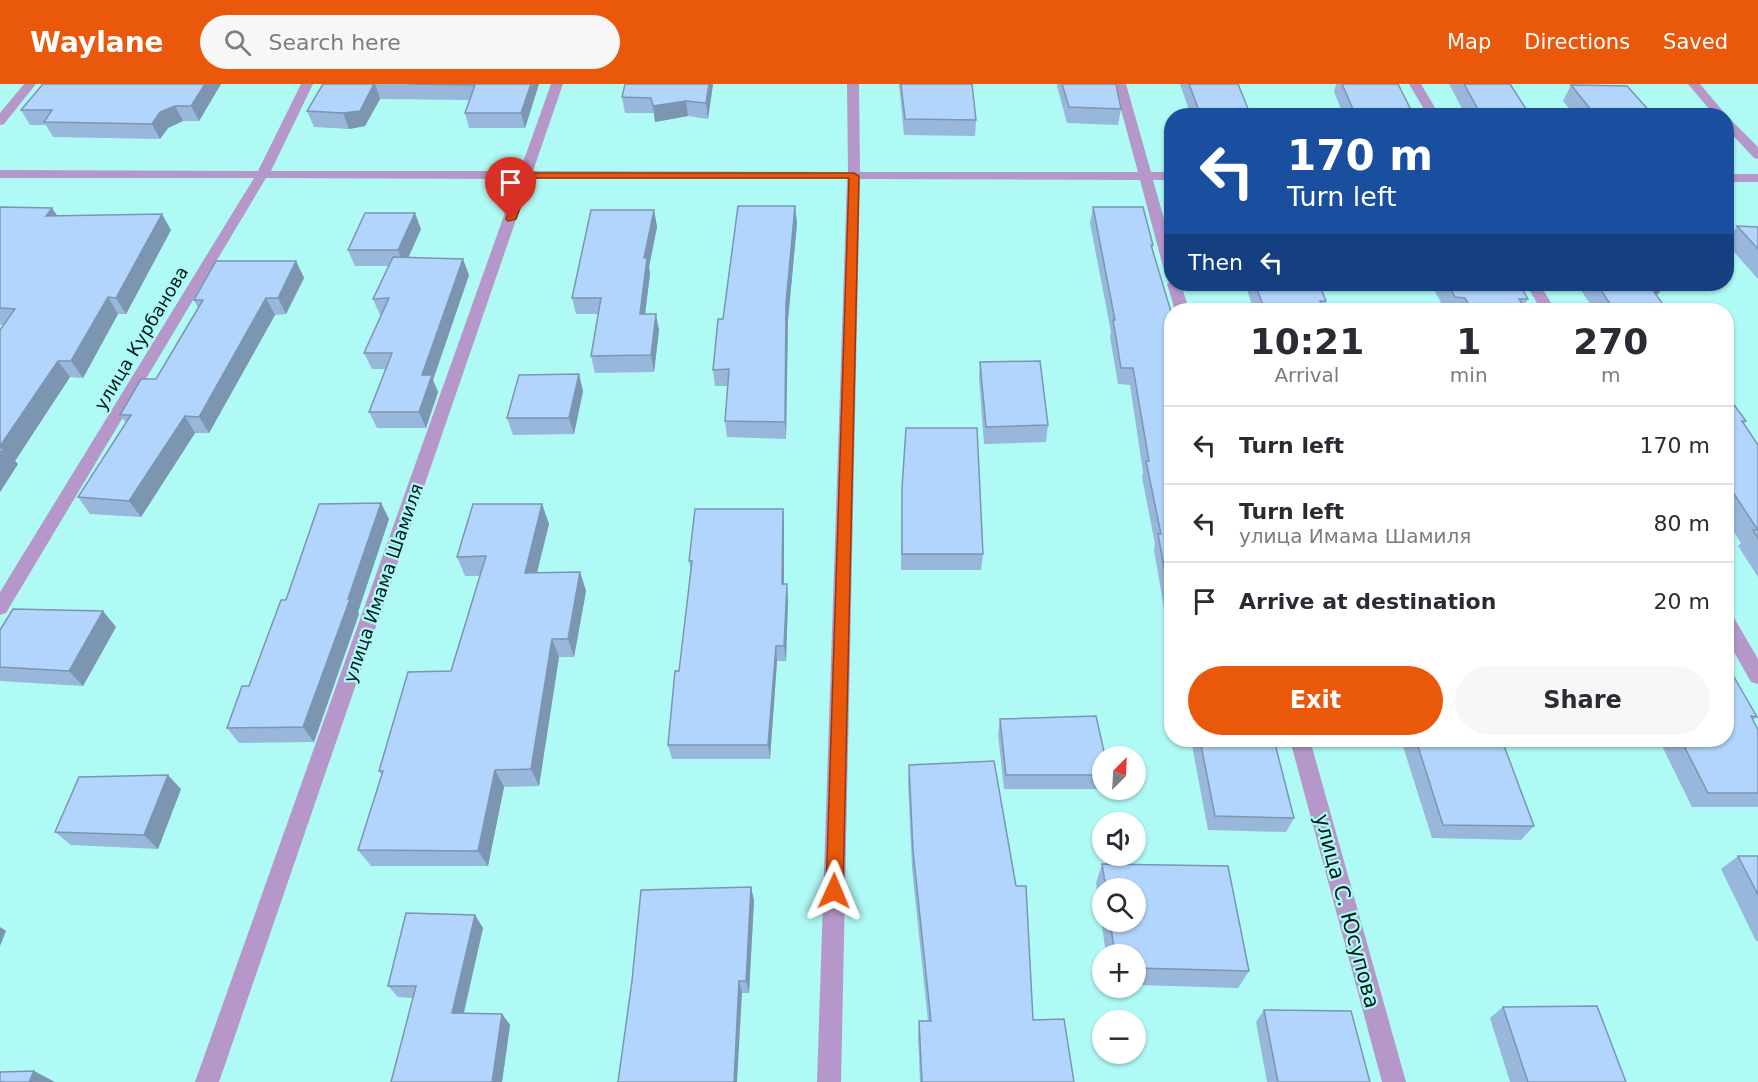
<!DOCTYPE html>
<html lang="en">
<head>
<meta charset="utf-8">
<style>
  :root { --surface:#fff; --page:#f7f7f7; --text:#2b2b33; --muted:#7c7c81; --line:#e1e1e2; --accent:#ea580c }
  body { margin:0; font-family:"DejaVu Sans",sans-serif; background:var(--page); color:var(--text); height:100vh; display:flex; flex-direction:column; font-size:22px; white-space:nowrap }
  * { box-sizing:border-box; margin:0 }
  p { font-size:20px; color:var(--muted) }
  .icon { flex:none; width:33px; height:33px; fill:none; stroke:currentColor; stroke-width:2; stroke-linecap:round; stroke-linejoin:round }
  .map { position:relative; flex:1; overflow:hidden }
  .sheet { position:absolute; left:1164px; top:219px; width:570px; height:444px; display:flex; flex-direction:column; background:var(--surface); border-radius:24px; box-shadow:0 2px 4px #0004 }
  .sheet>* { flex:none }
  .guide { position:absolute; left:1164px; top:24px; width:570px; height:183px; border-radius:24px; box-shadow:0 2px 4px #0004; background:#1a4fa0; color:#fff; overflow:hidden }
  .needle { width:39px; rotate:24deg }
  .buttons { position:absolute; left:1092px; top:662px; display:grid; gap:12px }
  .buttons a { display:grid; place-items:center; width:54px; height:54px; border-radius:50%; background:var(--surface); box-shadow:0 2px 4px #0004; font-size:30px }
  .pin { position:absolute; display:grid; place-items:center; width:51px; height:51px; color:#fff; margin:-62px -26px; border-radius:50% 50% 50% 0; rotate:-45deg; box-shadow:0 0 6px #0007 }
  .pin .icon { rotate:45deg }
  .me { position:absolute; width:66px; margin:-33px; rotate:1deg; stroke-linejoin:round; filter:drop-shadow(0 0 4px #0008) }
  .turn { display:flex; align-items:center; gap:21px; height:126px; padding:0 24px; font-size:27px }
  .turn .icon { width:78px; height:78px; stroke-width:2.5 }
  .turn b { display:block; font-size:42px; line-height:51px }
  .then { display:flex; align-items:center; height:57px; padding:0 24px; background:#0003; gap:12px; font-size:22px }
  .eta { display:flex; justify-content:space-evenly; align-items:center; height:102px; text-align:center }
  .eta b { font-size:36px; font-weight:700; line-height:42px }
  .button { display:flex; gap:12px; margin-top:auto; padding:12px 24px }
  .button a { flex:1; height:69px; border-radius:36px; background:var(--accent); color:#fff; font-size:24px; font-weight:700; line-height:69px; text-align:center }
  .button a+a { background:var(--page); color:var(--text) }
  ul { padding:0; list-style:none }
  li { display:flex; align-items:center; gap:18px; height:78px; padding:0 24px; border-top:2px solid var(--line) }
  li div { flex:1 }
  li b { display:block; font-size:22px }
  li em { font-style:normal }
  header { display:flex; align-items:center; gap:36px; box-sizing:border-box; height:84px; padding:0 30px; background:var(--accent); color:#fff }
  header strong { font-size:28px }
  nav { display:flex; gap:33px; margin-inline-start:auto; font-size:21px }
  .search { width:420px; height:54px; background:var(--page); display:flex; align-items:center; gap:15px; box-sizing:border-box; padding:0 21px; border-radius:33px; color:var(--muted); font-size:22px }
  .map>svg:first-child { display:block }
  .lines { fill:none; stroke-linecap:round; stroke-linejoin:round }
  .minor { fill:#b598c9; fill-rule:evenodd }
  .wall { fill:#98b7da; fill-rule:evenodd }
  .shaded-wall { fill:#7c95b1 }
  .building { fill:#b1d5fd; stroke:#7c95b1; stroke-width:1.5 }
  .route { fill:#ea580c; stroke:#983908; stroke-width:1.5 }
  .labels { text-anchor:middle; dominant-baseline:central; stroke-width:4.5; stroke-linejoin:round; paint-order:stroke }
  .street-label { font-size:18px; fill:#001d1c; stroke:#b0faf5 }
  .near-street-label { font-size:21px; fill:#001d1c; stroke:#b0faf5 }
</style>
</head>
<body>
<header>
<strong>Waylane</strong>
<div class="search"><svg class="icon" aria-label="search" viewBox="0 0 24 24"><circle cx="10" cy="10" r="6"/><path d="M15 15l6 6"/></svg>Search here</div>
<nav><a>Map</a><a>Directions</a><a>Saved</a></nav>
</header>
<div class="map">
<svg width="1758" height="998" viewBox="0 0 1758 998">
  <rect width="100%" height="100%" fill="#b0faf5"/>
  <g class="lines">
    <!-- minor -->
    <path class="minor" d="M24 0H36L4 40 0 41V29Z
      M301 0H313L271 87H520L551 0H563L533 87 848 88 847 0H859L860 88H1138L1114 0H1126L1151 88H1172V96H1153L1172 163V194L1165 190 1140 96 860 95 841 998H817L847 95H530L219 998H195L517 95 266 94 6 529 0 531V508L254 94H0V86L258 87Z
      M1409 0H1421L1440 32H1428Z
      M1688 0H1700L1728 33 1758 63V75L1754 74 1726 44V32H1715Z
      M1726 90H1758V98H1726Z
      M1172 196V200H1181L1189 226H1175L1167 200Z
      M1526 200H1540L1555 226H1541Z
      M1726 530 1733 532 1758 575V600L1751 598 1726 554Z
      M1290 656H1310L1406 998H1382Z"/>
  </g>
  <!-- wall -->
  <path class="wall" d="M221 0 199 37H183L168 44 160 55 53 53 46 41H30L21 26Z
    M323 0H539L525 44H469L465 29 469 16 380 15 365 42 349 45 314 43 307 27Z
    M625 0H713L708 35 688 32 655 38 654 29H625L622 13Z
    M899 0H972L976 36 975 52 904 51Z
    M1057 0H1116L1121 25 1118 41 1067 39 1057 2Z
    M1180 0H1238L1251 32H1191Z
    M1336 0H1398L1414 32H1344L1334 8Z
    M1449 0H1510L1528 28 1526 32H1466Z
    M1571 1 1654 32H1575L1563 17Z
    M795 122 797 139 788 236 786 355 727 353 725 337 727 302H715L713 286 723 235Z
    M0 123 57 132 171 146 126 230H118L83 294 70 293 15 377 18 380 0 408 4 241H0Z
    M1093 123 1153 161 1152 166 1172 231V571L1154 466 1155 460 1142 393 1143 388 1130 301 1118 300 1110 253 1111 248 1090 139Z
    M654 126 657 143 649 183 650 190 645 230 659 246 654 288 595 289 591 272 598 230H576L572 214Z
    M1737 142 1758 143V195L1726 159Z
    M421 145 408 174 469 191 433 296 438 308 426 344H377L369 328 386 285H372L364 269 381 231H380L373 215 389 182H355L348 166Z
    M296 177 304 194 286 230 275 231 209 349H195L141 433 90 430 78 413 126 339 120 331 156 295 198 224 194 216Z
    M1245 200H1319L1326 217 1323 225 1324 226H1254Z
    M1431 200H1519L1528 215 1524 222 1527 226H1445Z
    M1577 200H1665L1659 209 1656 211 1667 226H1594Z
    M980 278 1048 341 1046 358 984 360 979 294Z
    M583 307 574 350 513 351 507 334Z
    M1726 310 1746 337 1744 339 1758 361V493L1738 462 1741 459 1726 436Z
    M902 404 983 470 981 486H901Z
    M381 419 389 435 358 528 359 530 314 658 239 659 227 644 249 602 286 516Z
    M542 420 549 440 537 489 580 488 586 507 574 573H559L539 702 504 703 488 782H371L358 766 382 691 379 687 451 587 480 492H465L457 473Z
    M783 425 784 441V500L788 516 786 577H777L770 675H672L668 661 679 587 691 486 689 477Z
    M116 543 83 602 0 597V546Z
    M1726 579 1757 633 1753 636 1758 646V723H1692L1659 656H1726Z
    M1000 635 1102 672V705H1104H1004L998 650Z
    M1191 656H1274L1294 734 1286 748 1208 746Z
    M1401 656H1493L1534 742 1521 756 1432 754Z
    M909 681 1033 936 1074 998H920L918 951 919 937H928L912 784 908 698Z
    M181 705 158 765 71 761 55 748Z
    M1738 772H1758V857H1756L1721 785Z
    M1102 780 1228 782 1249 887 1238 904 1136 901V870H1106L1096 799ZM1102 804H1136V837H1102Z
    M754 816 749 909H742L618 998Z
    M483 844 464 929 502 930 510 941 502 998H391L413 914 398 913 388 902Z
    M1503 923 1626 998H1510L1490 934Z
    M1264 926 1370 998H1267L1256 938Z"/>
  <!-- shaded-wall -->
  <path class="shaded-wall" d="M205 0H221L199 37 191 22Z
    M375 0 380 15 365 42 349 45 343 29Z
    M531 0H539L525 44 521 29Z
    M709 0H713L708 35 706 19Z
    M686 17 688 32 655 38 653 22Z
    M175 22 183 37 168 44 160 55 152 40 160 28Z
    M795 122 797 139 788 236 786 355 785 338 786 219Z
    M52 124 63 140 46 132Z
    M654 126 657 143 649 183 650 190 643 246 640 230 644 174Z
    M415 129 421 145 404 183 398 166Z
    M162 130 171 146 126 230 116 214Z
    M463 175 469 191 433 296 438 308 426 344 419 328 422 291Z
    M296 177 304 194 286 230 278 214Z
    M1660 200H1665L1659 209 1642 222 1652 205Z
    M108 213 118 230 83 294 71 277Z
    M266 214 275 231 209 349 199 333Z
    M656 230 659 246 654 288 651 271Z
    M58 277 70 293 15 377 18 380 0 408V362Z
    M579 290 583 307 574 350 569 334Z
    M185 332 195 349 141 433 129 417Z
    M381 419 389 435 358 528 359 530 314 658 303 643Z
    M542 420 549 440 532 508 525 489Z
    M783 425 784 441V516L782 500Z
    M580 488 586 507 574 573 568 555Z
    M787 500 788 516 786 577 784 562Z
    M103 527 116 543 83 602 69 587Z
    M552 555 559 573 539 702 531 685Z
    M776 562 777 577 770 675 768 661Z
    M495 686 504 703 488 782 478 767Z
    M168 691 181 705 158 765 144 751Z
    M751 803 754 816 749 909 746 897Z
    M475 831 483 844 461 940 452 929Z
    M0 843 6 847 0 862Z
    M739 897 742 909 737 998H734Z
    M502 930 510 941 502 998H492Z
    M34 987 55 998H29Z"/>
  <!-- building -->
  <path class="building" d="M43 0H205L191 22H175L160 28 152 40 44 38 52 26H21Z
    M323 0H374L360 27 343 29 307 27Z
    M408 0H531L521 29H465L475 1Z
    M625 0H709L706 19 686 17 653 22 651 14 622 13Z
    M901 0H972L976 36 905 35Z
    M1062 0H1116L1121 25 1069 23Z
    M1189 0H1238L1251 32H1201Z
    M1342 0H1398L1414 32H1356Z
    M1464 0H1510L1528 28 1479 27Z
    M1571 1 1627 2 1654 32H1596Z
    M738 122H795L786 219 785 338 725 337 729 285 713 286 718 235H723Z
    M0 123 52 124 46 132 162 130 116 214 108 213 71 277H58L0 362V246L15 225 0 224Z
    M1093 123H1143L1153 161H1151L1172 231V526L1158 450H1161L1146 377H1149L1133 284H1121L1113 236H1115Z
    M591 126H654L644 174H647L640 230H656L651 271 591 272 601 214H572Z
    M365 129H415L398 166H348Z
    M1737 142 1758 143V165Z
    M393 173 463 175 422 291H432L419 328H369L392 269H364L389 214 373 215Z
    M216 177H296L278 214H266L199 333 185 332 129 417 78 413 131 331H120L141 295H156L203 216H194Z
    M1255 200H1319L1326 217H1320L1324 226H1265Z
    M1448 200H1519L1528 215H1519L1527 226H1472L1465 214 1455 213Z
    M1597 200H1660L1652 205 1667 226H1614Z
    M1040 277 1048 341 986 343 980 278Z
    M579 290 569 334H507L519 291Z
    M1726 310 1746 337H1742L1758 361V454L1753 446H1758L1726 398Z
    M906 344H977L983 470H902V404Z
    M0 364H4L0 370Z
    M381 419 348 515H350L303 643 227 644 242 602H249L281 516H286L319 420Z
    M473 420H542L525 489 580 488 568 555H552L531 685 495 686 478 767 358 766 383 687H379L408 588 451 587 486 472 457 473Z
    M695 425H783L782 500H787L784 562H776L768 661H668L675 587H679L692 477H689Z
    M13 525 103 527 69 587 0 583V546Z
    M1726 579 1757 633 1751 632 1758 646V709H1708L1681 656H1726Z
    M1096 632 1105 672H1102V691H1006L1000 635Z
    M1200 656H1274L1294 734 1215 732Z
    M1416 656H1493L1494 658 1503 659 1534 742 1443 741Z
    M994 677 1016 802H1026L1033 936 1064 935 1074 998H922L919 937H931L913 767 909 681Z
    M168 691 144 751 55 748 79 693Z
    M1738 772H1758V811Z
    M1102 780 1228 782 1249 887 1136 884V870H1115L1110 837H1136V804H1106Z
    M751 803 746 897H739L734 998H618L632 897 641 806Z
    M406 829 475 831 452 929 502 930 492 998H391L416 902H388Z
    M1597 922 1626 998H1528L1503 923Z
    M1264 926 1351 927 1370 998H1278Z
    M34 987 29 998H0V988Z"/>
  <!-- route -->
  <path class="route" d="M524 89H854L859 92 843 807 840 813 834 815 828 813 826 807 849 94H531L516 135 508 137 506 135Z"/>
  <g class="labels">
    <!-- street labels -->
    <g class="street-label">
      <text transform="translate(141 254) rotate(-59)">улица Курбанова</text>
      <text transform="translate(383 499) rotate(-71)">улица Имама Шамиля</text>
    </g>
    <!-- near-street labels -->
    <g class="near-street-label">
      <text transform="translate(1347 827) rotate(75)">улица С. Юсупова</text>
    </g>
  </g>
</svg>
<div class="buttons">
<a><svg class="needle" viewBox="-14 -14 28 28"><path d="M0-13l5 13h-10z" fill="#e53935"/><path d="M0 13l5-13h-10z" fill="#7c7c81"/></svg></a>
<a><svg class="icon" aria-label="sound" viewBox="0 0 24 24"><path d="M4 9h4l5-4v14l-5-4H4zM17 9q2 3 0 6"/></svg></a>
<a><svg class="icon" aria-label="search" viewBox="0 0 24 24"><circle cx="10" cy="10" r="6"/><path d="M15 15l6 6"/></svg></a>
<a>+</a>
<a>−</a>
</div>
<div class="pin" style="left:511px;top:135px;background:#d93025"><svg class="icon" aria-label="arrive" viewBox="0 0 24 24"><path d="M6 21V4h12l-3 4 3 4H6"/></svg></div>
<svg class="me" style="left:834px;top:807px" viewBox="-20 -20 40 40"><path d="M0-17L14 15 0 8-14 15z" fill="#ea580c" stroke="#fff" stroke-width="4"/></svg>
<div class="guide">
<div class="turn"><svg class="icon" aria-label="left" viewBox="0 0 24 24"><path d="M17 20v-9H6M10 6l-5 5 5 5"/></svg><div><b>170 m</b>Turn left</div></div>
<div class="then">Then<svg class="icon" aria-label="left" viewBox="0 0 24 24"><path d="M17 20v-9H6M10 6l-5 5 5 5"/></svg></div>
</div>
<section class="sheet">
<div class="eta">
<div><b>10:21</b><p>Arrival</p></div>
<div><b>1</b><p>min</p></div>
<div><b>270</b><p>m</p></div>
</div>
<ul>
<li><svg class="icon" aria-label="left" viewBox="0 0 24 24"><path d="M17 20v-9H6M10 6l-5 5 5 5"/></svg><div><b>Turn left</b></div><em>170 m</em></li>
<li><svg class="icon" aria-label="left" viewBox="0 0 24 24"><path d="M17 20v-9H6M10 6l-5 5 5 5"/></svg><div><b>Turn left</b><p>улица Имама Шамиля</p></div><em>80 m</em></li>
<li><svg class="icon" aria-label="arrive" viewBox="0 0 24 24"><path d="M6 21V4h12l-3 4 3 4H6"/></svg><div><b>Arrive at destination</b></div><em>20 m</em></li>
</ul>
<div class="button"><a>Exit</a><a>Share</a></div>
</section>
</div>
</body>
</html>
